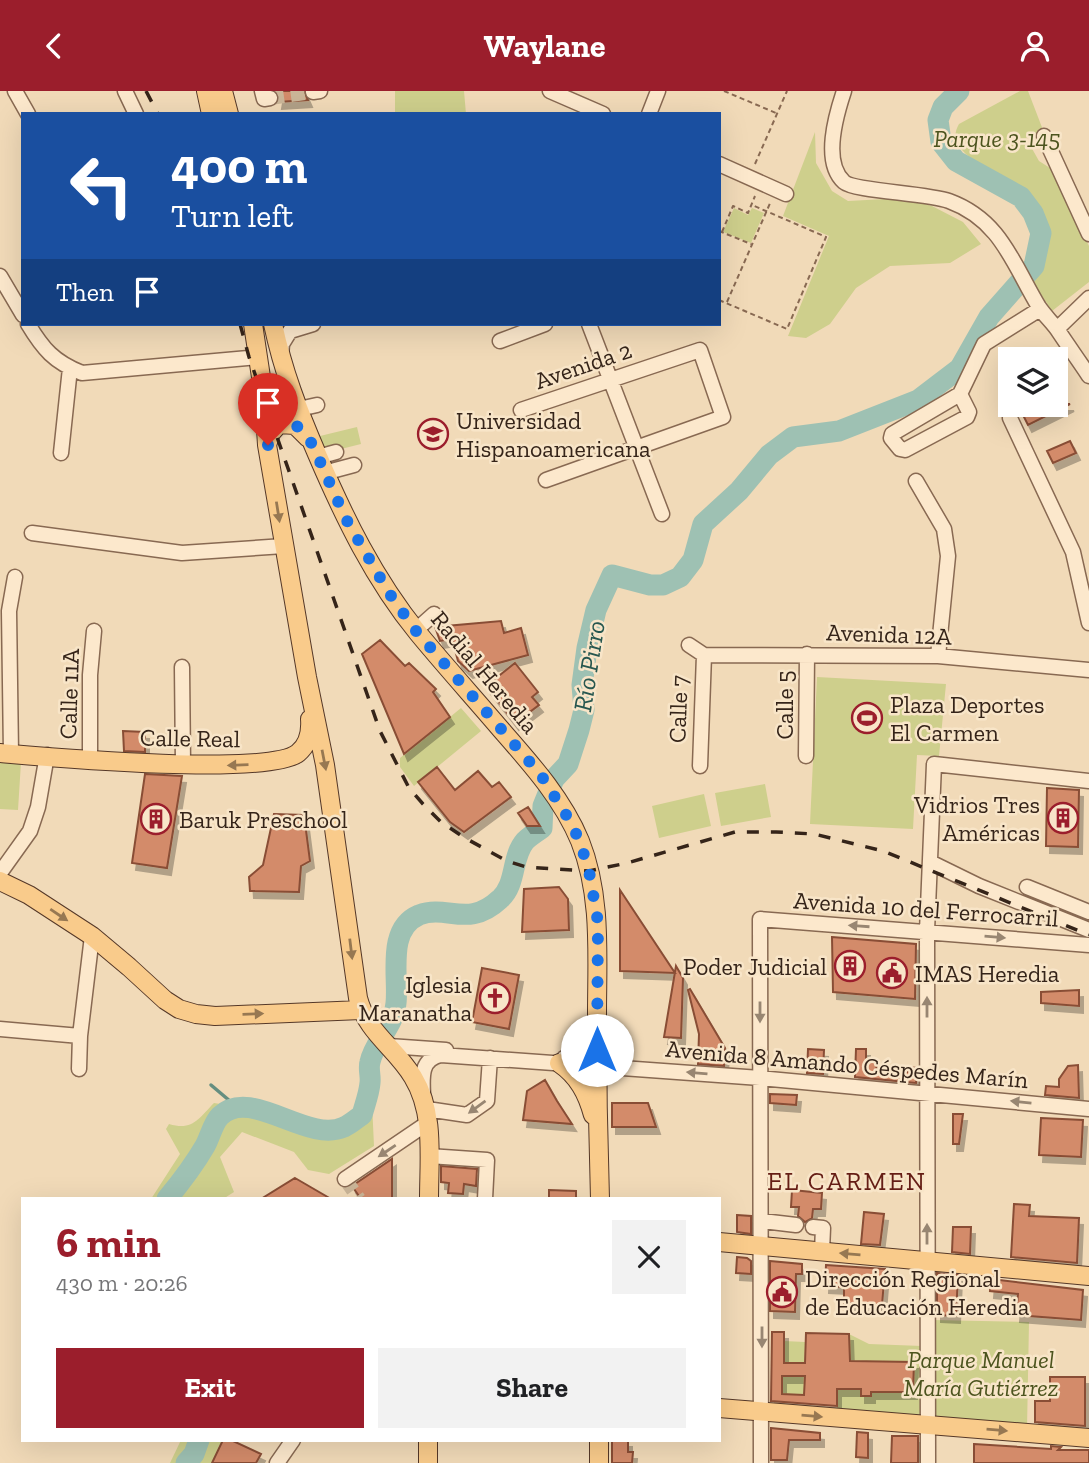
<!DOCTYPE html>
<html lang="en">
<head>
<meta charset="utf-8">
<style>
  :root { --surface:#fff; --page:#f2f2f2; --text:#202124; --muted:#757577; --accent:#9b1e2c }
  body { margin:0; font-family:"Zilla Slab",serif; background:var(--page); color:var(--text); height:100vh; display:flex; flex-direction:column; font-size:26px; white-space:nowrap }
  * { box-sizing:border-box; margin:0 }
  p { font-size:23px; color:var(--muted) }
  .icon { flex:none; width:38px; height:38px; fill:none; stroke:currentColor; stroke-width:2; stroke-linecap:round; stroke-linejoin:round }
  .map { position:relative; flex:1; overflow:hidden }
  .side { position:absolute; left:21px; top:1106px; width:700px; height:245px; display:flex; flex-direction:column; background:var(--surface); border-radius:0px; box-shadow:0 7px 28px #0002 }
  .side>* { flex:none }
  .top-card { position:absolute; left:21px; top:21px; width:700px; height:214px; border-radius:0px; box-shadow:0 7px 28px #0002; background:#1a4fa0; color:#fff; overflow:hidden }
  .tools { position:absolute; left:998px; top:256px; display:grid; gap:14px }
  .tools a { display:grid; place-items:center; width:70px; height:70px; border-radius:0px; background:var(--surface); box-shadow:0 7px 28px #0002; font-size:35px }
  .pin { position:absolute; display:grid; place-items:center; width:60px; height:60px; color:#fff; margin:-72px -30px; border-radius:50% 50% 50% 0; rotate:-45deg; box-shadow:0 0 7px #0007 }
  .pin .icon { rotate:45deg }
  .me { position:absolute; width:77px; margin:-38px; rotate:0deg; stroke-linejoin:round; filter:drop-shadow(0 0 5px #0008) }
  .turn { display:flex; align-items:center; gap:24px; height:147px; padding:0 35px; font-size:32px }
  .turn .icon { width:91px; height:91px; stroke-width:2.5 }
  .turn b { display:block; font-size:49px; line-height:60px }
  .then { display:flex; align-items:center; height:66px; padding:0 35px; background:#0003; gap:14px; font-size:26px }
  .round { display:grid; place-items:center; flex:none; width:74px; height:74px; border-radius:0px; background:var(--page) }
  .summary { display:flex; align-items:center; justify-content:space-between; height:119px; padding:0 35px }
  h1 { font-size:42px; font-weight:800; line-height:52px; color:var(--accent) }
  .action { display:flex; gap:14px; margin-top:auto; padding:14px 35px }
  .action a { flex:1; height:80px; border-radius:0px; background:var(--accent); color:#fff; font-size:28px; font-weight:800; line-height:80px; text-align:center }
  .action a+a { background:var(--page); color:var(--text) }
  header { display:flex; justify-content:space-between; align-items:center; height:91px; padding:0 35px; background:var(--accent); color:#fff; font-size:32px; font-weight:800 }
  .map>svg:first-child { display:block }
  .green { fill:#cecf8c }
  .lines { fill:none; stroke-linecap:round; stroke-linejoin:round }
  .stream { stroke:#658e80; stroke-width:3.5 }
  .river { stroke:#9ec1b3; stroke-width:21 }
  .building { fill:#d38b6b; stroke:#894e36; stroke-width:2; fill-rule:evenodd; filter:url(#shadow) }
  .minor-tunnel { stroke:#cbb698; stroke-width:14; stroke-dasharray:14 7; stroke-linecap:butt }
  .minor-casing { stroke:#886952; stroke-width:17 }
  .major-casing { stroke:#553828; stroke-width:20 }
  .path { stroke:#886952; stroke-width:2; stroke-dasharray:5 3.5; stroke-linecap:butt }
  .minor { stroke:#fce8cc; stroke-width:14 }
  .major { stroke:#f9cb8b; stroke-width:18 }
  .rail { stroke:#352419; stroke-width:3.5; stroke-dasharray:12 12; stroke-linecap:butt }
  .oneway { fill:#977852 }
  .oneway2 { fill:#988672 }
  .route { stroke:#1a73e8; stroke-width:12; stroke-dasharray:0 21.6 }
  .labels { text-anchor:middle; dominant-baseline:central; stroke-width:5; stroke-linejoin:round; paint-order:stroke }
  .park-label { font-size:24px; font-style:italic; fill:#4c541e; stroke:#f8e5c8 }
  .street-label { font-size:24px; fill:#352419; stroke:#f8e5c8 }
  .poi-label { font-size:24px; fill:#352419; stroke:#f8e5c8; text-anchor:start }
  .water-label { font-size:26px; font-style:italic; fill:#27574f; stroke:#f8e5c8 }
  .neighbourhood-label { font-size:26px; letter-spacing:2px; fill:#651d15; stroke:#f8e5c8 }
</style>
</head>
<body>
<header><svg class="icon" aria-label="back" viewBox="0 0 24 24"><path d="M15 5l-7 7 7 7"/></svg>Waylane<svg class="icon" aria-label="person" viewBox="0 0 24 24"><circle cx="12" cy="8" r="4"/><path d="M4 21q1-7 8-7t8 7"/></svg></header>
<div class="map">
<svg width="1089" height="1372" viewBox="0 0 1089 1372">
  <defs>
    <filter id="shadow"><feDropShadow dx="4" dy="7" stdDeviation="0" flood-color="#0004"/></filter>
  </defs>
  <rect width="100%" height="100%" fill="#f1dab8"/>
  <!-- green -->
  <path class="green" d="M395 0H464L466 23H395Z
    M1020 0H1028L1043 39 1026 47 1039 70 1050 77 1089 155V191L1052 220 1030 187C1042 170 1046 158 1043 137 1040 122 1034 109 1023 99 1005 83 940 64 959 33Z
    M815 41 816 72 832 100 848 110 904 107 932 115 963 131 981 153 950 172 890 175 856 197 830 233 806 247 788 245 829 145 783 125Z
    M734 117 748 124 752 117 764 122 751 152 723 141Z
    M357 336 361 353 325 362 320 345Z
    M817 586 946 593 939 665 917 664 913 738 810 733Z
    M461 617 481 640 414 695 400 676V667Z
    M0 670 21 671 18 719 0 718Z
    M765 693 771 726 721 735 715 702Z
    M704 703 711 735 659 747 652 715Z
    M371 991 374 1055 329 1083 308 1079 294 1061 242 1041 220 1066 234 1101 223 1108H151L180 1063 166 1038 169 1033C193 1040 198 1028 214 1012L265 1020 299 1033 323 1039 343 1037 362 1023Z
    M933 1229 1029 1231 1027 1338 933 1332Z
    M849 1243 869 1253 922 1255V1328L837 1321V1298H861V1305H871V1301H913L914 1272 837 1270 849 1253Z
    M784 1250 805 1251 804 1304 782 1303V1285H798V1272H784Z
    M181 1349H223L212 1372H170Z"/>
  <g class="lines">
    <!-- stream -->
    <path class="stream" d="M211 994 237 1016"/>
    <!-- river -->
    <path class="river" d="M167 1108C181 1091 194 1074 205 1055 210 1046 213 1032 220 1025 251 995 307 1053 344 1036 351 1033 357 1027 362 1024 365 1013 369 1003 370 992 371 985 368 978 370 971 374 951 395 934 396 912 399 886 386 838 419 824 448 813 468 838 500 808 517 793 511 766 525 750 530 745 537 741 542 737L543 715 554 688 568 673 579 639 584 619 582 594 587 557 596 519 612 484 650 494H663L680 486 693 469 703 433 739 400 769 364 793 346 839 340 918 309 960 277 989 226 1034 175 1041 142 1033 122 1021 106 956 70 941 51 938 29 943 16 959 0
      M186 1372 194 1363 199 1349"/>
  </g>
  <!-- building -->
  <path class="building" d="M276 0H304L308 9 278 11 279 5Z
    M1026 313H1070L1028 334 1019 316Z
    M1070 350 1076 362 1053 372 1047 360Z
    M501 530 504 542 521 537 528 564 469 580 458 570 452 548 440 550 435 536Z
    M380 549 405 575 409 572 436 598 433 601 450 626 404 663 362 563Z
    M515 572 538 601 532 606 539 614 515 632 486 595Z
    M123 640 145 641V661L124 660Z
    M437 676 455 699 478 680 492 696 499 691 511 706 464 741 450 731 418 691Z
    M145 683 182 685 167 777 132 772Z
    M1047 697 1079 699 1078 756 1046 755Z
    M528 716 540 735H527L518 722Z
    M274 723 304 724 310 770 301 775 299 801 250 800 249 786 263 774Z
    M559 796 568 808 569 839 522 841 524 798Z
    M620 799 675 882 620 880Z
    M832 846 916 853 915 908 833 901Z
    M676 875 683 887 681 947 664 946Z
    M482 877 519 884 509 938 472 931Z
    M690 898 725 957 724 975 698 973 699 943 688 899Z
    M1079 899V915L1041 912V901Z
    M808 958 824 959 823 983 807 982Z
    M856 958H866V971H877L876 980 907 981V976L917 977 916 992 855 986Z
    M1078 974 1079 1007 1045 1004 1046 995 1059 996V988L1068 975Z
    M545 989 557 1010 572 1033 523 1029 527 1000Z
    M770 1003 797 1004 796 1014 770 1012Z
    M612 1012H648L656 1036H612Z
    M953 1023H963L959 1053H953Z
    M1041 1027 1083 1029 1081 1066 1039 1064Z
    M392 1068V1108H361L352 1095Z
    M441 1075 477 1078 476 1095 464 1093 463 1103 448 1102 449 1092 441 1091Z
    M295 1087 331 1108H261Z
    M549 1099 576 1100V1108H549Z
    M792 1099 822 1102 821 1118H813L812 1127 805 1131 798 1125 799 1116H791Z
    M1014 1113 1030 1114 1029 1125 1079 1127 1077 1172 1011 1166Z
    M864 1121 884 1123 880 1154 861 1153Z
    M737 1124 751 1125V1143L737 1141Z
    M953 1136H971L970 1163 952 1161Z
    M737 1166 747 1167 751 1170V1183L736 1182Z
    M770 1170 802 1173V1183H796L795 1221 770 1220Z
    M826 1174 885 1178 882 1214 844 1212V1196L825 1195Z
    M937 1182 958 1184 956 1225 937 1224Z
    M991 1188 1083 1199 1081 1229 1016 1224 1018 1203 990 1200Z
    M772 1241H784V1272H805L806 1242 849 1243 850 1270 914 1271 913 1301H871V1305H861V1298H837V1315L771 1310ZM782 1285H805L804 1304 782 1303Z
    M1050 1286H1085V1335L1035 1331V1310H1050Z
    M771 1337 820 1342V1349H789L787 1369H771Z
    M857 1341 868 1342V1367L856 1366Z
    M892 1345H918V1372H891Z
    M223 1349H231L261 1363 256 1372H212Z
    M612 1349H628V1361H633L632 1372H612Z
    M974 1353 1051 1358V1355L1061 1356 1058 1359H1089V1372H974Z"/>
  <g class="lines">
    <!-- minor-tunnel -->
    <path class="minor-tunnel" d="M270 7 313 1
      M345 1088 359 1108"/>
    <!-- minor casing -->
    <g class="minor-casing">
      <path id="minor" d="M15 0 28 23
        M125 0 136 23
        M262 0 264 8 270 7
        M550 0 603 23
        M844 0C836 24 822 71 844 91 854 100 927 102 949 110 1001 129 1013 173 1039 216 1045 225 1053 232 1059 241 1069 256 1079 270 1089 285
        M313 1 320 0
        M649 23 658 0
        M1044 45 1089 143
        M719 73 786 103
        M0 185 23 224
        M28 233C43 258 54 271 82 282L259 266
        M589 233 662 423
        M1057 238 1089 207
        M500 250 545 233
        M281 265 282 253 290 240 313 233
        M960 303 969 321 967 326 905 359 900 358 891 347 892 343 960 303 984 253 1040 218
        M299 318 317 314
        M521 319 700 259 723 326 546 389
        M1010 327 1073 461 1089 532
        M61 362 70 277
        M318 366 336 361
        M324 382 354 374
        M916 390 944 438 948 465 938 565
        M32 442 182 462 284 455
        M416 539 434 523
        M689 554 704 564 938 565 1089 579
        M182 576 183 673
        M11 663 9 520 15 486
        M806 665 807 563
        M90 668V584L94 540
        M700 675 704 564
        M930 771 979 795 1089 839
        M0 782 30 740 38 716 47 664
        M1027 796 1089 821
        M0 938 80 945
        M389 955 446 959
        M564 967C582 968 587 957 597 944
        M79 978 80 945 92 845
        M423 1003C422 985 421 968 441 964L760 987 1089 1018
        M427 1018 467 1024 487 1010 490 967
        M429 1065 487 1069 485 1108
        M345 1088 429 1031
        M762 1130 796 1134
        M813 1136 823 1137 822 1160
        M277 1372 293 1349
        M761 1372 760 828 1089 854
        M928 1372 927 840 934 673 1089 690"/>
    </g>
    <!-- major casing -->
    <g class="major-casing">
      <path id="major" d="M206 0 211 23
        M223 0 229 23
        M253 233 264 306 267 354 307 586 325 674 358 907C367 942 395 956 413 986 435 1022 429 1067 429 1108
        M273 233C283 280 298 319 317 363 344 426 374 488 418 542 446 576 476 609 504 642 533 675 563 709 580 750 602 805 597 865 597 923 597 984 598 1046 600 1108
        M267 354 271 342 279 333 295 334 308 347
        M0 662C47 666 269 686 298 662 309 653 311 641 310 628
        M0 790 29 804 92 845 129 876 165 909 179 918 196 923 215 925 361 919
        M559 972C578 985 587 1002 593 1024
        M719 1151 1089 1185
        M719 1317 1089 1347
        M428 1349V1372
        M599 1349V1372"/>
    </g>
    <!-- path -->
    <path class="path" d="M724 0 776 22
      M755 73 787 0
      M719 140 751 153
      M722 141 733 115 748 122 755 105
      M719 209 787 238 826 146 752 114
      M727 211 771 110"/>
    <!-- minor -->
    <use href="#minor" class="minor"/>
    <!-- major -->
    <use href="#major" class="major"/>
    <!-- rail -->
    <path class="rail" d="M146 0 158 23
      M240 233 249 266 380 640 409 697 423 713 441 731 465 747 507 770 526 776 589 780 627 772 735 741H776L814 743 883 760 1089 844"/>
  </g>
  <!-- one-way arrows -->
  <defs><path id="oneway-solid" d="M-6-.8H1V-3.2L6.5 0L1 3.2V.8H-6Z" transform="scale(1.75)"/></defs>
  <g class="oneway">
    <use href="#oneway-solid" transform="translate(278 421) rotate(81)"/>
    <use href="#oneway-solid" transform="translate(324 669) rotate(79)"/>
    <use href="#oneway-solid" transform="translate(238 674) rotate(178)"/>
    <use href="#oneway-solid" transform="translate(59 824) rotate(34)"/>
    <use href="#oneway-solid" transform="translate(351 858) rotate(83)"/>
    <use href="#oneway-solid" transform="translate(253 923) rotate(-2)"/>
    <use href="#oneway-solid" transform="translate(850 1163) rotate(-175)"/>
    <use href="#oneway-solid" transform="translate(812 1325) rotate(5)"/>
    <use href="#oneway-solid" transform="translate(997 1339) rotate(5)"/>
  </g>
  <g class="oneway2">
    <use href="#oneway-solid" transform="translate(859 835) rotate(-176)"/>
    <use href="#oneway-solid" transform="translate(995 846) rotate(5)"/>
    <use href="#oneway-solid" transform="translate(927 916) rotate(-90)"/>
    <use href="#oneway-solid" transform="translate(760 921) rotate(90)"/>
    <use href="#oneway-solid" transform="translate(697 982) rotate(-175)"/>
    <use href="#oneway-solid" transform="translate(1021 1011) rotate(-174)"/>
    <use href="#oneway-solid" transform="translate(477 1016) rotate(144)"/>
    <use href="#oneway-solid" transform="translate(387 1060) rotate(146)"/>
    <use href="#oneway-solid" transform="translate(927 1143) rotate(-90)"/>
    <use href="#oneway-solid" transform="translate(762 1246) rotate(90)"/>
  </g>
  <g class="lines">
    <!-- route -->
    <path class="route" d="M268 354 271 342 279 333 295 334 301 338 312 353 346 428 389 502 416 540 541 684 570 730 580 751 589 780 598 831 597 959"/>
  </g>
  <!-- icons -->
  <defs>
    <g id="university-ring" transform="scale(1.575)"><circle r="9.5" fill="#f8e5c8" stroke="#9b1e2c" stroke-width="1.5"/><path d="M0-5L7-2L0 1L-7-2ZM-4 1L0 2.5L4 1V4Q0 6-4 4Z" fill="#9b1e2c"/></g>
    <g id="stadium-ring" transform="scale(1.575)"><circle r="9.5" fill="#f8e5c8" stroke="#9b1e2c" stroke-width="1.5"/><path d="M0-5a6.5 5 0 1 0 0 10a6.5 5 0 1 0 0-10ZM-3.5-1.8h7v3.6h-7Z" fill="#9b1e2c"/></g>
    <g id="building-ring" transform="scale(1.575)"><circle r="9.5" fill="#f8e5c8" stroke="#9b1e2c" stroke-width="1.5"/><path d="M-4-6H4V6H1V3H-1V6H-4ZM-2.5-4.3h1.7v1.8h-1.7ZM.8-4.3h1.7v1.8H.8ZM-2.5-1h1.7V.8h-1.7ZM.8-1h1.7V.8H.8Z" fill="#9b1e2c"/></g>
    <g id="civic-ring" transform="scale(1.575)"><circle r="9.5" fill="#f8e5c8" stroke="#9b1e2c" stroke-width="1.5"/><path d="M-.6-6.5H3V-4.5H.6V-3L4-1V1h2V6H-6V1h2V-1L-.6-3ZM-1.2 2.5V6h2.4V2.5Z" fill="#9b1e2c"/></g>
    <g id="church-ring" transform="scale(1.575)"><circle r="9.5" fill="#f8e5c8" stroke="#9b1e2c" stroke-width="1.5"/><path d="M-1.2-6h2.4v3.5h3.3v2.4h-3.3V6h-2.4V-.1h-3.3v-2.4h3.3Z" fill="#9b1e2c"/></g>
  </defs>
  <g fill-rule="evenodd">
    <use href="#university-ring" x="433" y="343"/>
    <use href="#stadium-ring" x="867" y="627"/>
    <use href="#building-ring" x="1063" y="727"/>
    <use href="#building-ring" x="156" y="728"/>
    <use href="#building-ring" x="850" y="875"/>
    <use href="#civic-ring" x="892" y="882"/>
    <use href="#church-ring" x="495" y="907"/>
    <use href="#civic-ring" x="782" y="1201"/>
  </g>
  <g class="labels">
    <!-- park labels -->
    <g class="park-label">
      <text x="997" y="47">Parque 3-145</text>
      <text x="981" y="1268">Parque Manuel<tspan x="981" dy="28">María Gutiérrez</tspan></text>
    </g>
    <!-- street labels -->
    <g class="street-label">
      <text transform="translate(583 274) rotate(-19)">Avenida 2</text>
      <text transform="translate(889 543) rotate(2)">Avenida 12A</text>
      <text transform="translate(485 581) rotate(50)">Radial Heredia</text>
      <text transform="translate(69 603) rotate(-88)">Calle 11A</text>
      <text transform="translate(784 614) rotate(-90)">Calle 5</text>
      <text transform="translate(678 618) rotate(-88)">Calle 7</text>
      <text transform="translate(190 647) rotate(1)">Calle Real</text>
      <text transform="translate(926 818) rotate(4)">Avenida 10 del Ferrocarril</text>
      <text transform="translate(847 973) rotate(5)">Avenida 8 Amando Céspedes Marín</text>
    </g>
    <!-- poi labels -->
    <g class="poi-label">
      <text x="456" y="329">Universidad<tspan x="456" dy="28">Hispanoamericana</tspan></text>
      <text x="890" y="613">Plaza Deportes<tspan x="890" dy="28">El Carmen</tspan></text>
      <text x="1040" y="713" text-anchor="end">Vidrios Tres<tspan x="1040" dy="28">Américas</tspan></text>
      <text x="179" y="728">Baruk Preschool</text>
      <text x="827" y="875" text-anchor="end">Poder Judicial</text>
      <text x="915" y="882">IMAS Heredia</text>
      <text x="472" y="893" text-anchor="end">Iglesia<tspan x="472" dy="28">Maranatha</tspan></text>
      <text x="805" y="1187">Dirección Regional<tspan x="805" dy="28">de Educación Heredia</tspan></text>
    </g>
    <!-- water labels -->
    <g class="water-label">
      <text transform="translate(589 575) rotate(-81)">Río Pirro</text>
    </g>
    <!-- neighbourhood labels -->
    <g class="neighbourhood-label">
      <text x="847" y="1090">EL CARMEN</text>
    </g>
  </g>
</svg>
<div class="tools">
<a><svg class="icon" aria-label="layers" viewBox="0 0 24 24"><path d="M12 4l9 5-9 5-9-5zM3 14l9 5 9-5"/></svg></a>
</div>
<div class="pin" style="left:268px;top:354px;background:#d93025"><svg class="icon" aria-label="arrive" viewBox="0 0 24 24"><path d="M6 21V4h12l-3 4 3 4H6"/></svg></div>
<svg class="me" style="left:597px;top:959px" viewBox="-20 -20 40 40"><circle r="19" fill="#fff"/><path d="M0-13L10 11 0 6-10 11z" fill="#1a73e8"/></svg>
<div class="top-card">
<div class="turn"><svg class="icon" aria-label="left" viewBox="0 0 24 24"><path d="M17 20v-9H6M10 6l-5 5 5 5"/></svg><div><b>400 m</b>Turn left</div></div>
<div class="then">Then<svg class="icon" aria-label="arrive" viewBox="0 0 24 24"><path d="M6 21V4h12l-3 4 3 4H6"/></svg></div>
</div>
<section class="side">
<div class="summary"><div><h1>6 min</h1><p>430 m · 20:26</p></div><a class="round"><svg class="icon" aria-label="close" viewBox="0 0 24 24"><path d="M6 6l12 12M18 6L6 18"/></svg></a></div>
<div class="action"><a>Exit</a><a>Share</a></div>
</section>
</div>
</body>
</html>
